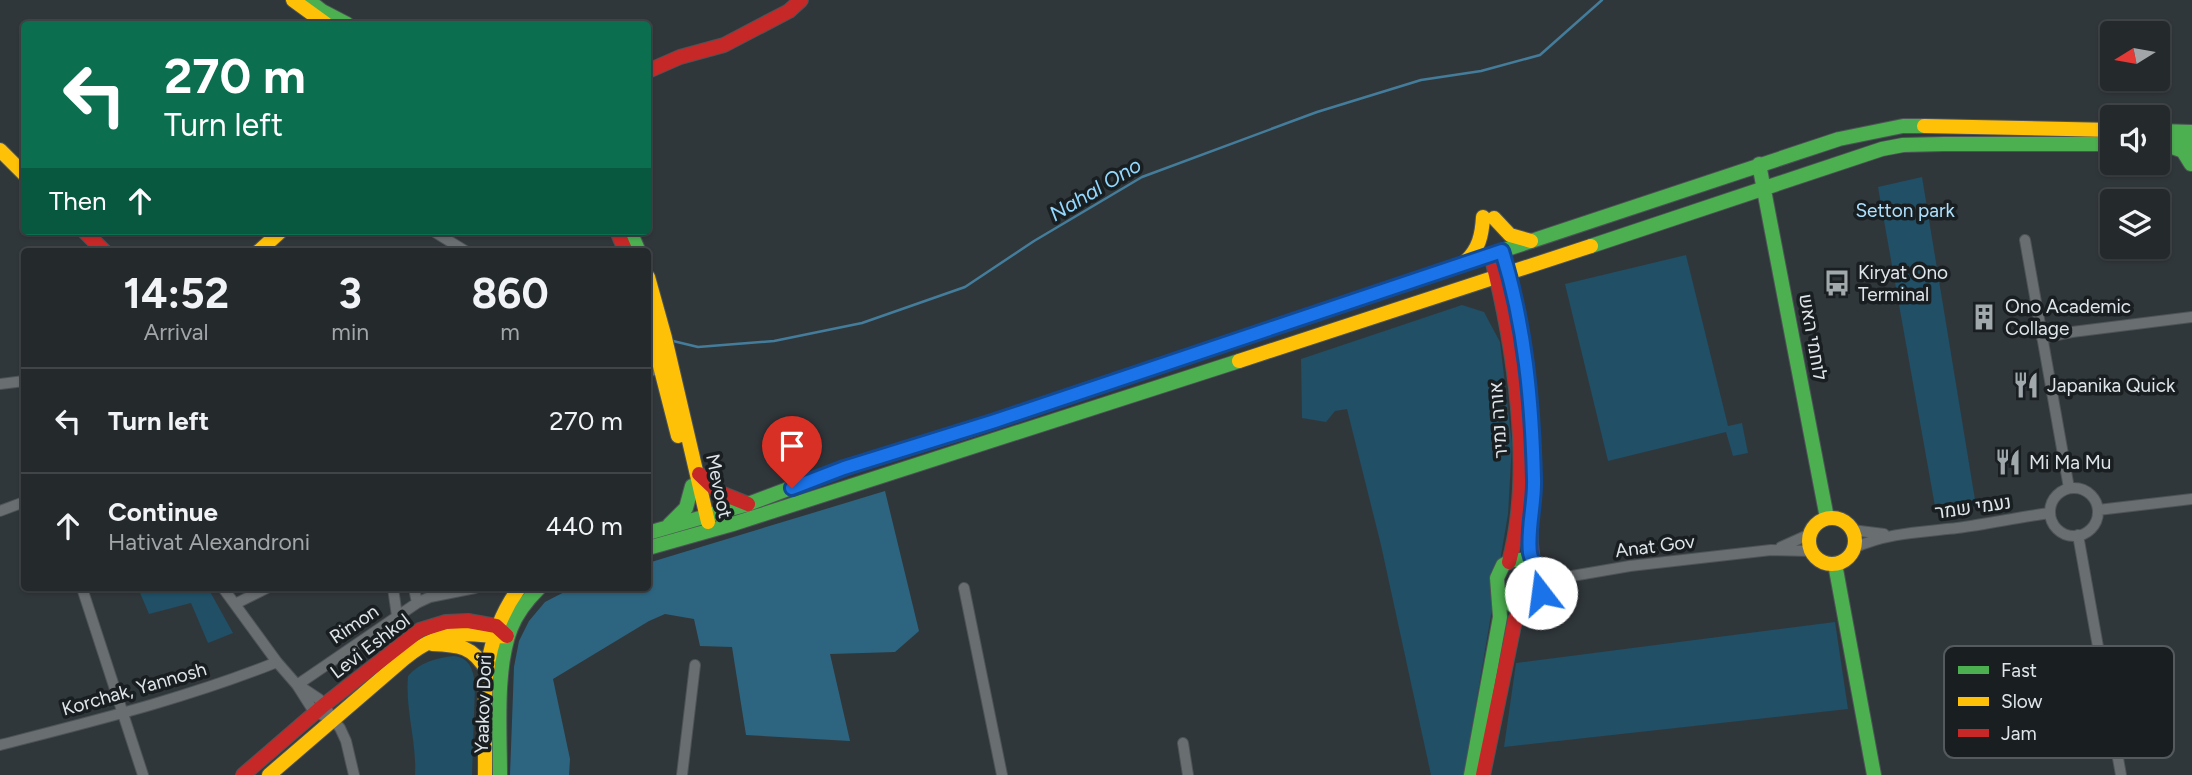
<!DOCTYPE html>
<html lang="en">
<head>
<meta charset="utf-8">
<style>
  :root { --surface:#24292c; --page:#2c3134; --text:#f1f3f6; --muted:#a3a6a9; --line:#414548 }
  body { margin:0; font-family:Figtree,Heebo,sans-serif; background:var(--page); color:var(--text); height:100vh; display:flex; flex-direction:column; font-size:26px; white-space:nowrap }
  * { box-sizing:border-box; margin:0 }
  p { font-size:23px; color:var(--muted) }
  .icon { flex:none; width:38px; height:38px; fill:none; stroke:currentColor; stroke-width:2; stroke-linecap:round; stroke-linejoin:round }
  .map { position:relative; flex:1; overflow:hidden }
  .side { position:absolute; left:21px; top:248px; width:630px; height:343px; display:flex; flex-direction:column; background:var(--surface); border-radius:7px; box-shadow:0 2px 5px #0004,0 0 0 2px var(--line) }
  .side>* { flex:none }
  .hud { position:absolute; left:21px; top:21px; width:630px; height:214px; border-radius:7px; box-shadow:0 2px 5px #0004,0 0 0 2px var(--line); background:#0b6e4f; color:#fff; overflow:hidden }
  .needle { width:46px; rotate:259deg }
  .controls { position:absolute; left:2100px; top:21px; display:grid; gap:14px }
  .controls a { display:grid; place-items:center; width:70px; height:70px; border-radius:7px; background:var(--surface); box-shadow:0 2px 5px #0004,0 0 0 2px var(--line); font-size:35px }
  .pin { position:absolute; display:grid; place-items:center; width:60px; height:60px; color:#fff; margin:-72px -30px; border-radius:50% 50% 50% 0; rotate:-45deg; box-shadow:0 0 7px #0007 }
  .pin .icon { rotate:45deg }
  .me { position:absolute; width:77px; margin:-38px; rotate:345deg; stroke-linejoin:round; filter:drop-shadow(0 0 5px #0008) }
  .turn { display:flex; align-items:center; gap:24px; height:147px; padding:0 28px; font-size:32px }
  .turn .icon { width:91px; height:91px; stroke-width:2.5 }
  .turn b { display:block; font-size:49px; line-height:60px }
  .then { display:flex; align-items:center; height:66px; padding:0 28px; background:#0003; gap:14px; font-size:26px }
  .eta { display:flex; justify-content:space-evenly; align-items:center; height:119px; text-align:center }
  .eta b { font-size:42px; font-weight:700; line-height:49px }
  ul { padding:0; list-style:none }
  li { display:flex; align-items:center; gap:21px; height:105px; padding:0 28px; border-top:2px solid var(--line) }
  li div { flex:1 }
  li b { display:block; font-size:26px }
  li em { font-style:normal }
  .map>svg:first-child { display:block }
  .green { fill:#204f66 }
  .forest { fill:#2d6580 }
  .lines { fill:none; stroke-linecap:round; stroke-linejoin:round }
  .stream { stroke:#447d9b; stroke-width:2.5 }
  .street-casing { stroke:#4d5356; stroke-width:12 }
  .fast-casing { stroke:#4d5356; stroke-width:16 }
  .slow-casing { stroke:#4d5356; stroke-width:16 }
  .jam-casing { stroke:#4d5356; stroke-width:16 }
  .street { stroke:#696e71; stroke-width:10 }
  .fast { stroke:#4caf50; stroke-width:14 }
  .slow { stroke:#ffc107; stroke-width:14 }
  .jam { stroke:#c62828; stroke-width:14 }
  .route-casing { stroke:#114b97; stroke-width:18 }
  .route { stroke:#1a73e8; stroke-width:12 }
  .labels { text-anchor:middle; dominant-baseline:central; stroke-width:7; stroke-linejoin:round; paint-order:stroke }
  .park-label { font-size:19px; fill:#ade1fe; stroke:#191e21 }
  .poi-label { font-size:19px; fill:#dfe6eb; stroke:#191e21; text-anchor:start }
  .street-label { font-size:19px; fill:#dfe6eb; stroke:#191e21 }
  .water-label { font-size:21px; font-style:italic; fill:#92d8ff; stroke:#191e21 }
  .key { fill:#191e21; stroke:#545a5e; stroke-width:2 }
  .key-label { font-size:19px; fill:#dfe6eb }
</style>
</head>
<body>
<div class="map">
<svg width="2192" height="775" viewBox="0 0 2192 775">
  <rect width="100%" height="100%" fill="#30373b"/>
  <!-- green -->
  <path class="green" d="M1922 177 1976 506 1936 512 1878 187Z
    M1686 255 1728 426 1742 423 1748 453 1733 456 1726 432 1608 461 1565 284Z
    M1462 305 1484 312 1500 342 1512 444 1508 514 1464 775H1431L1381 545 1347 409 1335 411 1326 422 1302 418 1301 359Z
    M138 588H208L233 633 208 643 191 603 149 614Z
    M1835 622 1848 709 1504 747 1516 663Z
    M454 656C471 658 474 672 475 687L472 775H415C417 742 405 710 408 676 420 662 437 658 454 656Z"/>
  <!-- forest -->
  <path class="forest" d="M885 491 919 631 895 652 830 654 850 741 746 735 732 647 700 646 694 619 665 614 649 621 553 679 570 759 569 775H510L514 667 519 641 529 621 545 602 572 588H648V563Z"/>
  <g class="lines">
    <!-- stream -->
    <path class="stream" d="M673 341 698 347 774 341 862 323 965 287 1034 241 1142 177 1317 112 1421 80 1481 71 1540 55 1602 0"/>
    <!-- street casing -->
    <g class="street-casing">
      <path id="street" d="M433 231 467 252
        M2025 240 2069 488
        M2042 338 2072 332 2192 317
        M648 371 666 368
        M0 384 24 381
        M2050 512a24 24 0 1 1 48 0a24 24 0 1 1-48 0Z
        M2098 510 2192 499
        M0 511 24 502
        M1852 530 1884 534
        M2078 535 2121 775
        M1781 547 1810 534
        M1854 548C1886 533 1922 532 1957 528 1988 524 2019 517 2050 513
        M1543 581 1630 566 1771 550 1811 551
        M82 588 143 775
        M223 588 277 662 297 685 311 707 316 712 333 720 340 728 346 741 354 775
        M393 588 397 616
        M414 588 417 603
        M964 588 1002 775
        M235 604 267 588
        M297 685 417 603 430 597 475 588
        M301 687 319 699 328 711
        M1183 743 1188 775
        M0 745C93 721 188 698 277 662
        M682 775 695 665"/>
    </g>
    <!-- fast casing -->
    <g class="fast-casing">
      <path id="fast" d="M308 0 322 11 347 24
        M2158 131 2192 132
        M2158 145 2192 146
        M2172 147 2183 151 2191 164
        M1759 164 1827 518
        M630 231 639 252
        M1591 246 1882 149 1903 145 1944 144H2112
        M1456 266 1839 139 1903 126H1924
        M669 525 686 508 692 486
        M648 533 748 504 844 468 969 430 1194 354
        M648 548 733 524 1239 361
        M1835 564 1874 775
        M500 775C500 732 495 668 511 628 517 612 527 600 539 588
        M1471 775 1500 617 1497 578 1503 565 1512 560H1523L1533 565 1541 573 1544 583 1541 594 1529 604 1512 605 1499 593"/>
    </g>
    <!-- slow casing -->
    <g class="slow-casing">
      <path id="slow" d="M293 0 326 24
        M1924 126 2112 130
        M0 150 24 174
        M1494 218 1510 235 1531 241
        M258 252 281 231
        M1465 262C1479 249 1482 235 1483 217
        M648 277 665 338 708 522
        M648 319 678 436
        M1239 361 1591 246
        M1809 541a23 23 0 1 1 46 0a23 23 0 1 1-46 0Z
        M432 644C459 645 473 646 487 671
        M269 775 405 658C421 645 440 634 462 634 477 634 492 637 507 636
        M485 775C486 706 476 648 519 588"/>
    </g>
    <!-- jam casing -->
    <g class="jam-casing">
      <path id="jam" d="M648 71 680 57 724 45 789 11 801 0
        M84 231 105 252
        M617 231 626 252
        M1502 251C1523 322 1531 394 1534 468 1535 500 1526 532 1534 564
        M1491 255C1514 345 1534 471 1509 562
        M1194 354 1456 266
        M699 474 718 492 748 504
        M243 775 324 705 420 630 446 622 468 621 496 626 507 636
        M1483 775 1515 620 1523 606"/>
    </g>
    <!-- street -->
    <use href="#street" class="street"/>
    <!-- fast -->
    <use href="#fast" class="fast"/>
    <!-- slow -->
    <use href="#slow" class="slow"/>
    <!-- jam -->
    <use href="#jam" class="jam"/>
  </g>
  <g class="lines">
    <!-- route casing -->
    <g class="route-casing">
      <path id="route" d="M792 488 844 468 995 421 1502 251C1525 325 1532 401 1534 479 1535 502 1527 531 1530 553 1533 569 1547 575 1541 593"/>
    </g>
    <!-- route -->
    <use href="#route" class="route"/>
  </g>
  <!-- icons -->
  <defs>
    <g id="bus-bare" transform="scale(2.1)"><path d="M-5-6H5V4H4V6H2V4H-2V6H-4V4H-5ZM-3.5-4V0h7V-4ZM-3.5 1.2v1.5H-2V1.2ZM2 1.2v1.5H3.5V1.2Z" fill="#a2a9ad" stroke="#191e21" stroke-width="2.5" paint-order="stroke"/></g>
    <g id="building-bare" transform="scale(2.1)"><path d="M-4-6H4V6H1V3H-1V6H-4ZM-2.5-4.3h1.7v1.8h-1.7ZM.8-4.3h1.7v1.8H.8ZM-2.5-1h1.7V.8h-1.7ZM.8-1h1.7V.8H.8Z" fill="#a2a9ad" stroke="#191e21" stroke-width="2.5" paint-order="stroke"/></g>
    <g id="restaurant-bare" transform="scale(2.1)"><path d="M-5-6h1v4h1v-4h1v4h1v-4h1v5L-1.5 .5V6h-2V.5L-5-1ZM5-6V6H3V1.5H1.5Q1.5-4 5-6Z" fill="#a2a9ad" stroke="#191e21" stroke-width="2.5" paint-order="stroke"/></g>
  </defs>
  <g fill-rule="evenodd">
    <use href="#bus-bare" x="1837" y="283"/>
    <use href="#building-bare" x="1984" y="317"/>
    <use href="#restaurant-bare" x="2026" y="385"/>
    <use href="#restaurant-bare" x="2008" y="462"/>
  </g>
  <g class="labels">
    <!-- park labels -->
    <g class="park-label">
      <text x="1905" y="210">Setton park</text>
    </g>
    <!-- poi labels -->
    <g class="poi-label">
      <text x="1858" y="272">Kiryat Ono<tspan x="1858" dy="22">Terminal</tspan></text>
      <text x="2005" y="306">Ono Academic<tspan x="2005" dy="22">Collage</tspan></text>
      <text x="2047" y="385">Japanika Quick</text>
      <text x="2029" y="462">Mi Ma Mu</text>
    </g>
    <!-- street labels -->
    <g class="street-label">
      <text transform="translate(1813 337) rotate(80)">לוחמי האש</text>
      <text transform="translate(1498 420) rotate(-94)">אורה נמיר</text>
      <text transform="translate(719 486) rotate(78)">Mevoot</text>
      <text transform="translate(1973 507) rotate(-8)">נעמי שמר</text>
      <text transform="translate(1655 546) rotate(-7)">Anat Gov</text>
      <text transform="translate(354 624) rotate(-34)">Rimon</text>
      <text transform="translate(370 646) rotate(-37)">Levi Eshkol</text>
      <text transform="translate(134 689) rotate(-16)">Korchak, Yannosh</text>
      <text transform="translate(483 704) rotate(-88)">Yaakov Dori</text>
    </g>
    <!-- water labels -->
    <g class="water-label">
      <text transform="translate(1095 189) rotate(-31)">Nahal Ono</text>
    </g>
  </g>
  <!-- legend -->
  <rect x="1944" y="646" width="230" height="112" rx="10" class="key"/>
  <rect x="1958" y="666" width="31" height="8" fill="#4caf50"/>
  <rect x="1958" y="697" width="31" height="9" fill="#ffc107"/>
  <rect x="1958" y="729" width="31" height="8" fill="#c62828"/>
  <g class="key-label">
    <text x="2001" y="677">Fast</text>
    <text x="2001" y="708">Slow</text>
    <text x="2001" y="740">Jam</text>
  </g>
</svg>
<div class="controls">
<a><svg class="needle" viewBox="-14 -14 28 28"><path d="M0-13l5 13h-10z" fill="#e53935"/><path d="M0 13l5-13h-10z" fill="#a3a6a9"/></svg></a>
<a><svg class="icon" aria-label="sound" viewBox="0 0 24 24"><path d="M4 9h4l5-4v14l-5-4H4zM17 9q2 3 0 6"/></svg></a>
<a><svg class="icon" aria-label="layers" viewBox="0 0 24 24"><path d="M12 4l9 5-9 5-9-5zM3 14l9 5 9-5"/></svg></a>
</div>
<div class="pin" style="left:792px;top:488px;background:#d93025"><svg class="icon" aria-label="arrive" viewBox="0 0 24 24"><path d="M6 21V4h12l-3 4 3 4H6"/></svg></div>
<svg class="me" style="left:1541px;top:593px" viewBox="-20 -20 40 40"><circle r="19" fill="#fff"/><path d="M0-13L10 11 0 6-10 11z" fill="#1a73e8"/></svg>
<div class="hud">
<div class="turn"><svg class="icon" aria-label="left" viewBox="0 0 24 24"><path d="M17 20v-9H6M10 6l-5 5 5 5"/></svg><div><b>270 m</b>Turn left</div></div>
<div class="then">Then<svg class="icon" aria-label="ahead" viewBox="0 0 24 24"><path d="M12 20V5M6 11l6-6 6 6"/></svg></div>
</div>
<section class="side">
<div class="eta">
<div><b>14:52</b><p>Arrival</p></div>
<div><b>3</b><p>min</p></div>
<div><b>860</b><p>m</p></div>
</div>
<ul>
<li><svg class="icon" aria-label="left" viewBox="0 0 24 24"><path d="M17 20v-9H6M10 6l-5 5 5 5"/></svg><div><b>Turn left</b></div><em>270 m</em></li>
<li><svg class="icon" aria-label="ahead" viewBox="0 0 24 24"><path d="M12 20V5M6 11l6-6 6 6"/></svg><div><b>Continue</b><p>Hativat Alexandroni</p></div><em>440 m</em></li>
</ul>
</section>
</div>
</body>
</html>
